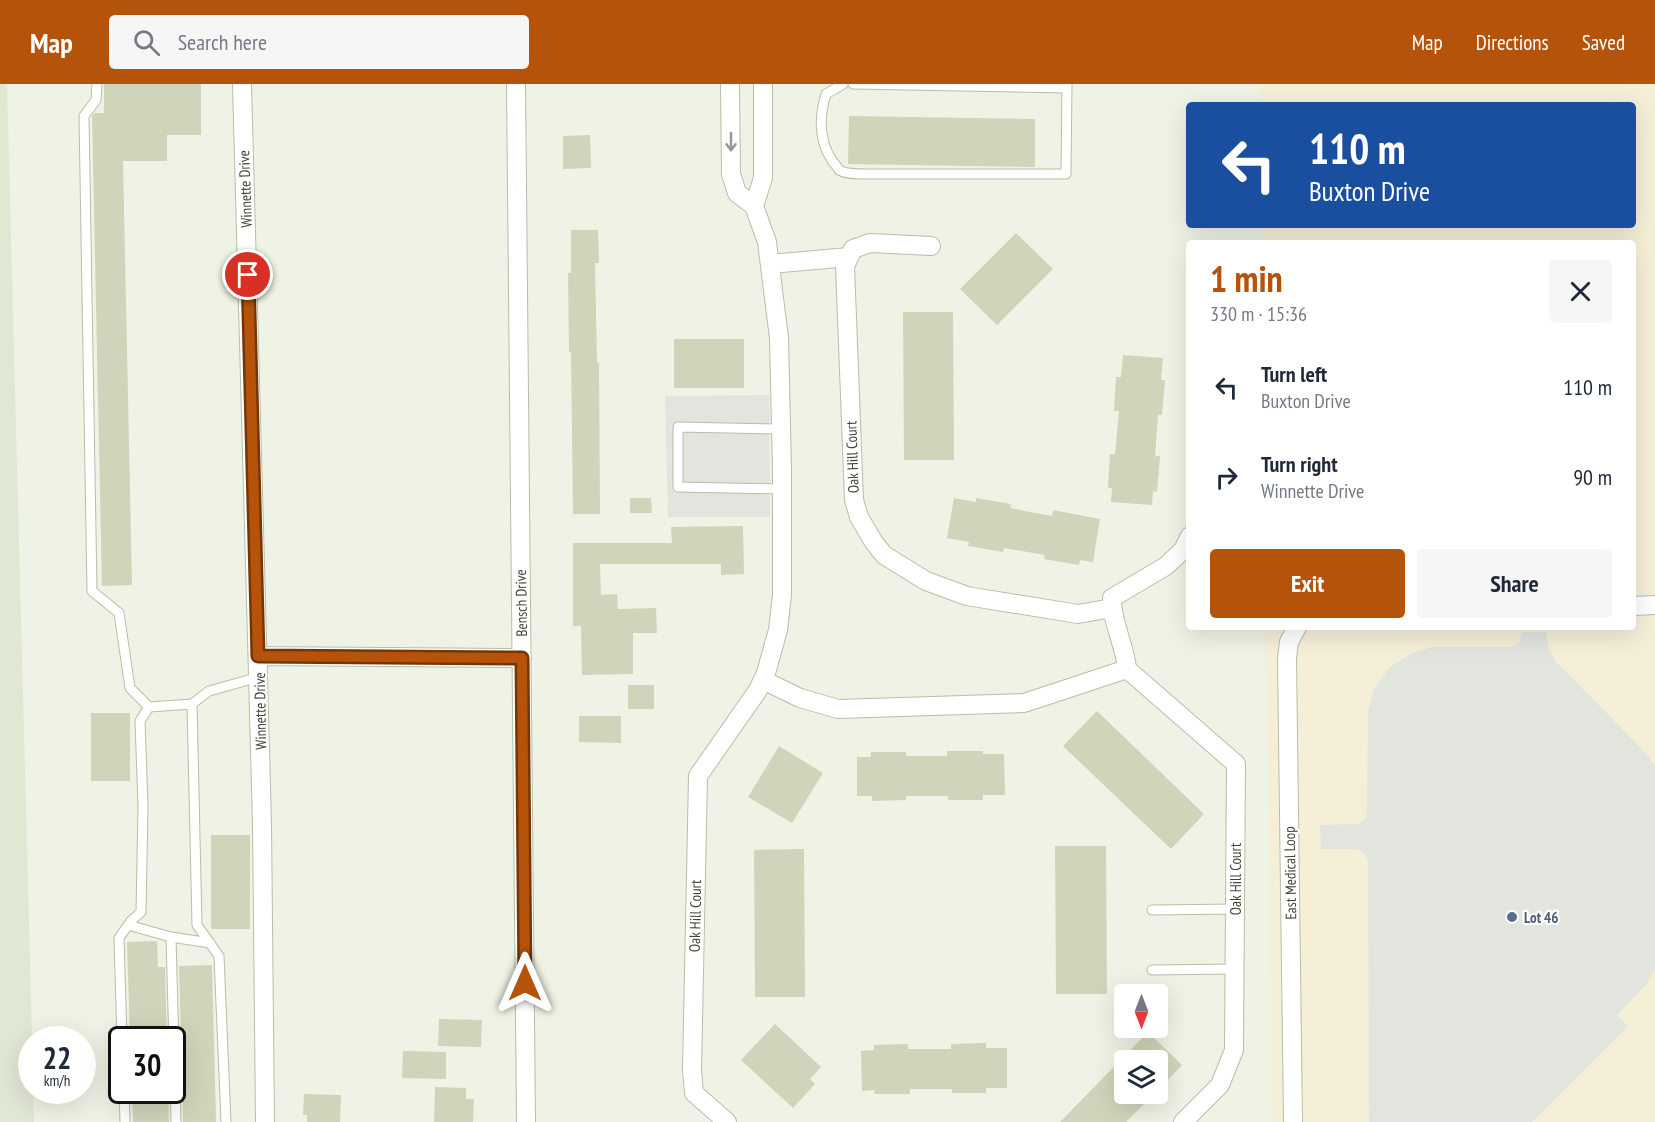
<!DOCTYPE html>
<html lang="en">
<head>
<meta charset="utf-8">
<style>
  :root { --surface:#fff; --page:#f6f6f7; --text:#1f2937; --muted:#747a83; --accent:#b45309 }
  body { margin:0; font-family:"PT Sans Narrow",sans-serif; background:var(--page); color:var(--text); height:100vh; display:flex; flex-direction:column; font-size:22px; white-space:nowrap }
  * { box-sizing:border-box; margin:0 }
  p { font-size:20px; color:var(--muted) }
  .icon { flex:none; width:33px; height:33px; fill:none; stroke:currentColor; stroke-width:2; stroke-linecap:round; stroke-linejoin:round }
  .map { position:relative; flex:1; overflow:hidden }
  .details { position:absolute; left:1186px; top:156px; width:450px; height:390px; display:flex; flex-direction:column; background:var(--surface); border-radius:6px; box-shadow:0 6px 24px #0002 }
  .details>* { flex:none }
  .banner { position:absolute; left:1186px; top:18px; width:450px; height:126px; border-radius:6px; box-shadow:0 6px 24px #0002; background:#1a4fa0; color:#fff; overflow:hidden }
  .needle { width:39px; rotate:180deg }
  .buttons { position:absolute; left:1114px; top:900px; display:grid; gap:12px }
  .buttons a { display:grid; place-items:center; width:54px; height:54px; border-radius:6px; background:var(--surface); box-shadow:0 6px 24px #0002; font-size:30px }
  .speed { position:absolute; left:18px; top:942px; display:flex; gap:12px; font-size:30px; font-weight:700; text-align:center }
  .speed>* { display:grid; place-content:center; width:78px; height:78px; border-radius:50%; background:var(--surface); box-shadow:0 6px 24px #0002; line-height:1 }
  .speed small { font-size:15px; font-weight:400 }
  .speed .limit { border:3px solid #111; border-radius:9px; background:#fff; color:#111 }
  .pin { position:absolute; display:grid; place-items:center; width:51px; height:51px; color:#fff; margin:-26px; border:3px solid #fff; border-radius:50%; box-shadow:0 2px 6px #0007 }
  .me { position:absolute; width:66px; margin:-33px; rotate:0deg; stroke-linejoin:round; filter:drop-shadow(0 0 4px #0008) }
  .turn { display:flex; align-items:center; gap:21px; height:126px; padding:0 24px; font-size:27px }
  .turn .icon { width:78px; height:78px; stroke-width:2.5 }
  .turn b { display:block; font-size:42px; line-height:51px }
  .round { display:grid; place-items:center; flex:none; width:63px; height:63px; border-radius:6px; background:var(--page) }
  .head { display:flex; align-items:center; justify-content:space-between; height:102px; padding:0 24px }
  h1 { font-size:36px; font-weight:700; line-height:45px; color:var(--accent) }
  .cta { display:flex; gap:12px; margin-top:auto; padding:12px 24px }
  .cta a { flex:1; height:69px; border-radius:6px; background:var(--accent); color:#fff; font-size:24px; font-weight:700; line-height:69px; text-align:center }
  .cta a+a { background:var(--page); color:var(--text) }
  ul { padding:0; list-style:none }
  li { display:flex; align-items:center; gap:18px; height:90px; padding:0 24px }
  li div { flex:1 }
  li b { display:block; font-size:22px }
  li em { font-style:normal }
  header { display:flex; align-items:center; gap:36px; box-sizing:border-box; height:84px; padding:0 30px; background:var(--accent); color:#fff }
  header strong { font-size:28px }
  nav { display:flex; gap:33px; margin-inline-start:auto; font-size:21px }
  .search { width:420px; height:54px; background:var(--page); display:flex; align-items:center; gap:15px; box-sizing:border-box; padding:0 21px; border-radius:6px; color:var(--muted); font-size:22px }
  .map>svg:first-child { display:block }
  .residential { fill:#e0e7d3 }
  .medical { fill:#f5efd8 }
  .parking { fill:#e2e4de }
  .building { fill:#ced5ba }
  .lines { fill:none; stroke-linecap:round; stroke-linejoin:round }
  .service-casing { stroke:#b7bfa7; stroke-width:11 }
  .minor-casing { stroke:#b7bfa7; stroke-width:20 }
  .service { stroke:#fff; stroke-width:9 }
  .minor { stroke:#fff; stroke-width:18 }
  .oneway { stroke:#96998f }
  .route-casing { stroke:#753606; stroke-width:15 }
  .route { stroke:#b45309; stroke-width:10 }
  .service-dot { fill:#5c6f8a; stroke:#fff; stroke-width:2 }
  .labels { text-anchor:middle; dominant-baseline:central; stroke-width:4.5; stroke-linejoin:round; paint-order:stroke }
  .street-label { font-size:15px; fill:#414634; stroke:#fff }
  .service-label { font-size:15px; font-weight:bold; fill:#4e5e75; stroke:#fff; text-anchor:start }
</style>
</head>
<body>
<header>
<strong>Map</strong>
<div class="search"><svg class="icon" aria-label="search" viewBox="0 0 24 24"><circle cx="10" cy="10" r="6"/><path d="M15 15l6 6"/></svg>Search here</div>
<nav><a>Map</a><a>Directions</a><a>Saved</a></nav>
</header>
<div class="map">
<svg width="1655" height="1038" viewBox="0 0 1655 1038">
  <rect width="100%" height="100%" fill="#eef3e5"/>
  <!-- residential -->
  <path class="residential" d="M0 0H7L32 955V1006L33 1007 34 1038H0Z"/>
  <!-- medical -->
  <path class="medical" d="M1260 0H1655V1038H1271L1266 543H1634V159H1262V141H1634V21H1261Z"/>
  <!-- parking -->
  <path class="parking" d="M769 311 770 433H668L665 312Z
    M1522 548H1546L1549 566 1557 579 1646 669 1655 682V886L1646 901 1617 931 1628 942 1532 1038H1369L1368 776 1365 770 1357 765H1321L1320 741 1357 740 1363 737 1367 732 1368 627 1375 603 1390 583 1412 569 1433 563H1511L1519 558Z"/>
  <!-- building -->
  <path class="building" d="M104 0H201V51H167V77H123L132 501 102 502 92 32 94 29H104Z
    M849 32 1035 35V83L848 80Z
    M590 51 591 84 563 85V52Z
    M571 146H598L599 179H595L597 279H599L600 430H573L571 268H569L568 189H571Z
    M1016 149 1053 185 997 241 960 205Z
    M903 228H953L954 376H904Z
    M674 255H744V304H674Z
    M1123 271 1163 274 1161 296H1165L1162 331H1158L1155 372H1160L1157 408 1153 407 1152 421 1111 418 1112 404H1108L1110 370H1115L1119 327H1114L1116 293H1121Z
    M630 414H651L652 429H630Z
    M954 414 976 418V414L1011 420 1010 424 1052 432 1053 426 1100 435 1093 478 1080 476 1079 481 1044 475 1045 471 1004 464 1003 468 968 462 969 458 947 454Z
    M743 442 744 490 721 491V480H600L601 511 617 510 618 525 656 524 657 549H633V590L582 591 581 542H573V459H672L671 443Z
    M628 601H654V625H628Z
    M1097 627 1204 730 1171 765 1063 662Z
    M91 629H130V697H91Z
    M579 632H621V659L579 658Z
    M779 662 823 689 792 739 748 713Z
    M947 667H983V670H1004L1005 711H983V716H948V712H906V716L872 717V712H857V673H871V668H906V672H947Z
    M211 751H250V845H211Z
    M1055 762H1106L1107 910H1056Z
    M804 765 805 913H755L754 766Z
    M157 857 158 883H165L167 956H130L127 858Z
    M212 881 216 1038H183L182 1006H186L185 956H181L179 882Z
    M439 935 482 936 481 963 438 962Z
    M775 940 821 983 810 995 815 1000 793 1024 741 976Z
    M1148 948 1182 981 1158 1006V976H1125V1010H1154L1126 1038H1060Z
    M986 959V964H1007V1004H986V1009H952V1005H910V1010H875L874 1006 862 1007 861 967 874 966V961L908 960V965H951V960Z
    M403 967 446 968V995L402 994Z
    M435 1003 466 1004V1015H474L473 1038H434Z
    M132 1006H168L169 1038H133Z
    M304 1010 341 1011 340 1038H307V1031H303Z"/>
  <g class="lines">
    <!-- service casing -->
    <g class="service-casing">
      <path id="service" d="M97 0 96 16 84 32 92 507 119 529 130 604 149 623
        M843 0 826 10C819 33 819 58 833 78 834 79 839 85 839 86 847 91 863 90 872 90H1066L1067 0
        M853 0 1067 4
        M781 345 678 343V403L782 405
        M192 620 197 841 219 872 226 1038
        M1152 826 1235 825
        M128 841 171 853 210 859
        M171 853 176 1038
        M1152 886 1235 885
        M122 956 119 854 131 837 141 828 143 722 140 637 149 623 192 620 209 607 259 593
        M124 1006 125 1038"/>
    </g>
    <!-- minor casing -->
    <g class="minor-casing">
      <path id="minor" d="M242 0 262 740 265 1038
        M516 0 526 1038
        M754 122 763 94V0
        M931 162 870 159 853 165 845 182 854 416 859 433 873 457 884 471 926 497 967 512 1078 530 1112 524
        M770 180 849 173
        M1634 522 1655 521
        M258 572 522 574
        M1127 585 1236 680 1234 966 1220 1001 1183 1038
        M763 596 800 614 838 625 1024 619 1127 585C1125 561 1111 537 1112 514L1166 482 1183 466 1190 452
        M727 1038 694 1009 692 986 698 692 758 606 766 589 778 546 782 511V387L779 254 767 158 754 122 737 109 731 90 730 0
        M1293 1038 1287 574 1289 558 1297 543"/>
    </g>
    <!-- service -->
    <use href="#service" class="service"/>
    <!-- minor -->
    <use href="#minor" class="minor"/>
  </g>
  <!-- one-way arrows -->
  <defs><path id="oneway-shaft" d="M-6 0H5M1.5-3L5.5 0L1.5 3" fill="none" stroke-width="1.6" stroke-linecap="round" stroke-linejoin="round" transform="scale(1.5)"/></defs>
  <use class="oneway" href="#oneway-shaft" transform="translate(731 58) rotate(90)"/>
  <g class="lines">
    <!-- route casing -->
    <g class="route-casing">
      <path id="route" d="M248 191 258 572 522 574 525 899"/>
    </g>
    <!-- route -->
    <use href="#route" class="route"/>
  </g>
  <!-- markers -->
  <circle class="service-dot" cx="1512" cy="833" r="6"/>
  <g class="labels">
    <!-- street labels -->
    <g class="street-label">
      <text transform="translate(245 105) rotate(-92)">Winnette Drive</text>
      <text transform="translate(852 373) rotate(-92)">Oak Hill Court</text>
      <text transform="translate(521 519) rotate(-91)">Bensch Drive</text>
      <text transform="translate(260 627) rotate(-91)">Winnette Drive</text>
      <text transform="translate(1290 789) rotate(-91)">East Medical Loop</text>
      <text transform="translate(1235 795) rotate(-90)">Oak Hill Court</text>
      <text transform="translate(695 832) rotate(-89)">Oak Hill Court</text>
    </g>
    <!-- service labels -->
    <g class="service-label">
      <text x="1524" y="833">Lot 46</text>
    </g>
  </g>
</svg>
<div class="buttons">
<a><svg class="needle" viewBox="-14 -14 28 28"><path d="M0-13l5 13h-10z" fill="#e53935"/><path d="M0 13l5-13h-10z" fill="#747a83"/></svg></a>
<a><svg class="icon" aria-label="layers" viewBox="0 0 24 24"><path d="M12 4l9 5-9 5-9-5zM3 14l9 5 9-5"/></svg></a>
</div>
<div class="speed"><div>22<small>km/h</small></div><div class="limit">30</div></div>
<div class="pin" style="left:248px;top:191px;background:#d93025"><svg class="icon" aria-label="arrive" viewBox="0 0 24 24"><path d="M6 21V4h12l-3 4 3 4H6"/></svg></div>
<svg class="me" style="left:525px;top:899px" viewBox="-20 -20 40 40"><path d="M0-17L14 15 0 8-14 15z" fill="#b45309" stroke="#fff" stroke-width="4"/></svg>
<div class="banner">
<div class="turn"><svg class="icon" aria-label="left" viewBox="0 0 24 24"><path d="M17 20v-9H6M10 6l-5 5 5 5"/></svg><div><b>110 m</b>Buxton Drive</div></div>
</div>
<section class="details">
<div class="head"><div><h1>1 min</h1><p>330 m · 15:36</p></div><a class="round"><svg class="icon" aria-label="close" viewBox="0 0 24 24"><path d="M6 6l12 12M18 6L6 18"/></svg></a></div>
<ul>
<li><svg class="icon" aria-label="left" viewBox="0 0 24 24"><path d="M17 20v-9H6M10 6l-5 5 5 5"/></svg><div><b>Turn left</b><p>Buxton Drive</p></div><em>110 m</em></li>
<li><svg class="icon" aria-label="right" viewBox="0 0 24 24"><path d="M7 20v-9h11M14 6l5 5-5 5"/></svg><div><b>Turn right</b><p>Winnette Drive</p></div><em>90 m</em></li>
</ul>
<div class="cta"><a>Exit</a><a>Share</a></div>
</section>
</div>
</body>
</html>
